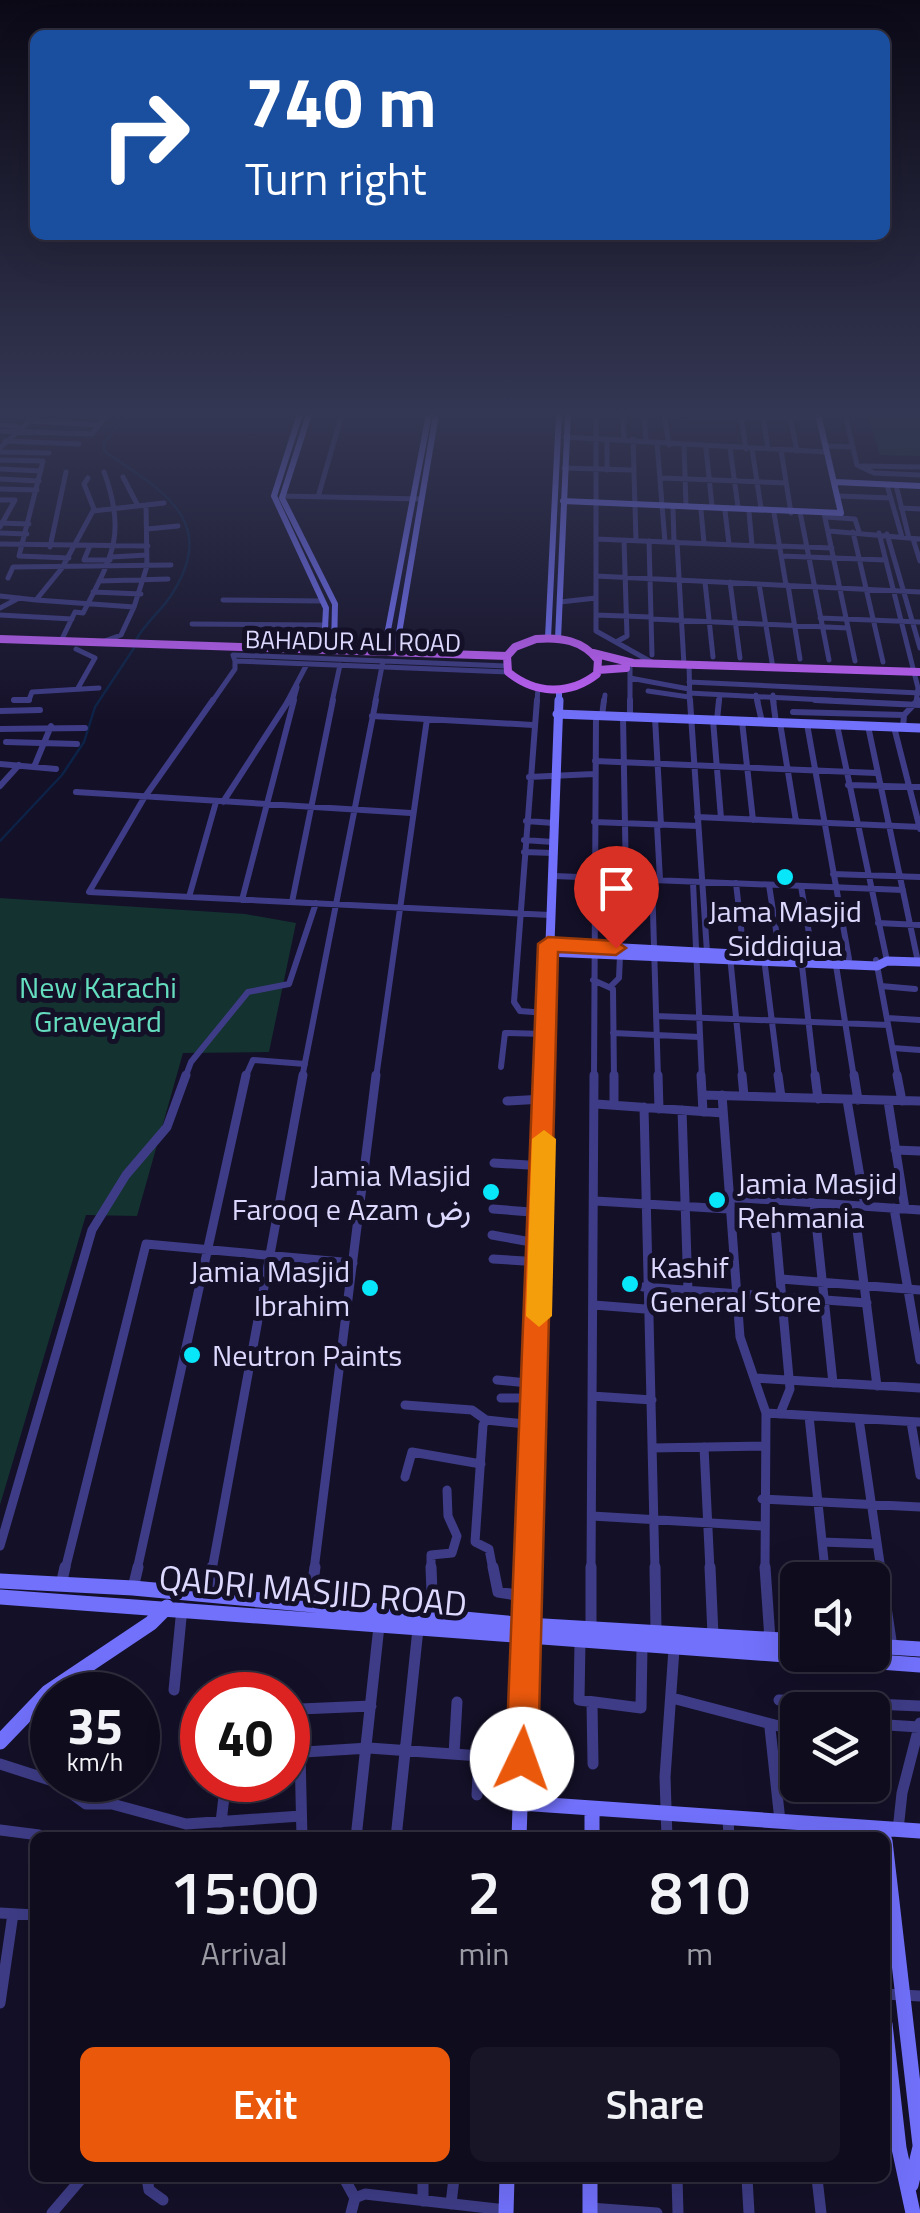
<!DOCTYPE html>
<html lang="en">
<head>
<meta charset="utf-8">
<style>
  :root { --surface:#0f0c1e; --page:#181527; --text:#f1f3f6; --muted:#9b9ba4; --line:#2f2c3c; --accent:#ea580c }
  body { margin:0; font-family:"Titillium Web",Vazirmatn,sans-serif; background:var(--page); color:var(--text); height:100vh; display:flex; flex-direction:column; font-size:38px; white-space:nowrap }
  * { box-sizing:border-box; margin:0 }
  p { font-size:32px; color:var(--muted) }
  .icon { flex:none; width:55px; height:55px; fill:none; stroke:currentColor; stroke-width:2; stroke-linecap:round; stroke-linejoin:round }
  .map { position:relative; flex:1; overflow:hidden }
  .side { position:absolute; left:30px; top:1832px; width:860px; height:350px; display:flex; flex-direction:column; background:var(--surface); border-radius:15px; box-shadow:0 10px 40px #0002,0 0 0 2px var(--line) }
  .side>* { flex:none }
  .guide { position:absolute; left:30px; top:30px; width:860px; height:210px; border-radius:15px; box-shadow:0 10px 40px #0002,0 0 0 2px var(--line); background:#1a4fa0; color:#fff; overflow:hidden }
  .fabs { position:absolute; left:780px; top:1562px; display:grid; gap:20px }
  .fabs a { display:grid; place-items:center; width:110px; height:110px; border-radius:15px; background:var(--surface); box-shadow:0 10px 40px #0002,0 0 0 2px var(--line); font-size:50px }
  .speed { position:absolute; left:30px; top:1672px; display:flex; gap:20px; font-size:50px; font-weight:700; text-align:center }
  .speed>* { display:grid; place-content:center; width:130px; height:130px; border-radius:50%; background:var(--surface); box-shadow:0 10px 40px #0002,0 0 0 2px var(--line); line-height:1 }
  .speed small { font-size:25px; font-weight:400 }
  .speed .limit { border:15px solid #d22; background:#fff; color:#111 }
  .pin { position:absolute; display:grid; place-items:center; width:85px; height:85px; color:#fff; margin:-102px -42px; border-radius:50% 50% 50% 0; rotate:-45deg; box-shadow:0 0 10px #0007 }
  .pin .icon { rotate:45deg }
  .me { position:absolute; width:110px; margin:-55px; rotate:3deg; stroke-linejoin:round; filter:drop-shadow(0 0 8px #0008) }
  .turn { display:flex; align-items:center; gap:35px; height:210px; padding:0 50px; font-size:45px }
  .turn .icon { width:130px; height:130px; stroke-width:2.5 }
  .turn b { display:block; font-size:70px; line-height:85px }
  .eta { display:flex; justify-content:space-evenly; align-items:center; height:170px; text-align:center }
  .eta b { font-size:60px; font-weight:600; line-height:70px }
  .button { display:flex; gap:20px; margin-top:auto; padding:20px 50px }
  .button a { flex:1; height:115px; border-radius:15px; background:var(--accent); color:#fff; font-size:40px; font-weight:600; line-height:115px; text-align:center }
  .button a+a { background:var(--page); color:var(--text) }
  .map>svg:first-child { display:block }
  .green { fill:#143230 }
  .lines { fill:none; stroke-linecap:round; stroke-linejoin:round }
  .stream { stroke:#0c2246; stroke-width:2.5 }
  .street-far3 { stroke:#3e3c86; stroke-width:5 }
  .street-far2 { stroke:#3e3c86; stroke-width:6 }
  .street-far1 { stroke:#3e3c86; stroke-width:9 }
  .street { stroke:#3e3c86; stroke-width:11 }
  .secondary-far3 { stroke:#7271fc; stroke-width:6 }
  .secondary-far2 { stroke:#7271fc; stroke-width:9 }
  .secondary-far1 { stroke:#7271fc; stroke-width:11 }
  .secondary { stroke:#7271fc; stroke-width:15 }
  .primary { stroke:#c061fc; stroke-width:8 }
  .route { fill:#ea580c; stroke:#983908; stroke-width:2.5 }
  .slow { fill:#f59e0b }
  .poi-dot { fill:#08e6fa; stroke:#141028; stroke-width:4 }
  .labels { text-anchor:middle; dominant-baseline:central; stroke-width:10; stroke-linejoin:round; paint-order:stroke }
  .far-street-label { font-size:25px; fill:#dcd8fe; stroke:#141028 }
  .poi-label { font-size:30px; fill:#dcd8fe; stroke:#141028; text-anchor:start }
  .park-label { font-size:30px; fill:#64debe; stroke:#141028 }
  .near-street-label { font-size:35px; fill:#dcd8fe; stroke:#141028 }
</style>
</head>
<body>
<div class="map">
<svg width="920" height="2213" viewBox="0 0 920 2213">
  <rect width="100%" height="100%" fill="#141028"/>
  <!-- green -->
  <path class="green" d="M867 414H920V456L880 455Z
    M0 898 245 914 296 923 269 1052 183 1053 137 1216 86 1215 0 1505Z"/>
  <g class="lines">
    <!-- stream -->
    <path class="stream" d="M128 414 104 443V451C162 491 221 520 170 597 160 612 145 623 136 640
      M0 841 62 775 84 742 95 707 134 648"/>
    <!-- street-far3 -->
    <path class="street-far3" d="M65 414 106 417
      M596 414V631L655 664
      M623 414 624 439
      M644 414 646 440
      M662 414 819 418
      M664 414 669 445
      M845 414 857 465 874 473 920 475
      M0 415 22 416
      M741 416 746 449
      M763 416 768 449
      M790 417 797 451
      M28 421 99 425
      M0 425 17 426
      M0 431 92 434 108 414
      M565 437 827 452
      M607 439V470
      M633 439 636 540
      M5 441 79 444
      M657 442 665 542
      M826 446 853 447
      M684 447 686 505
      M0 448 37 414
      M706 448 712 506
      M730 448 738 507
      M752 449 761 508
      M781 450 791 513
      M0 452 49 453
      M0 460 43 461 19 556 69 558
      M862 466 920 467
      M564 468 633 470
      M0 469 41 471
      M123 477 138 506
      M661 478 786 483
      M0 479 39 481
      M887 485 902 537
      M896 485 909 538
      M0 489 37 490
      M282 496 422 499
      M838 496 891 498
      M318 497 342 414
      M0 500H15L0 527
      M901 508 920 509
      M673 509 674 542
      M701 510 704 543
      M93 511 164 503
      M725 511 729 544
      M749 512 752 545
      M800 512 829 660
      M774 513 786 585
      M824 513 855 661
      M825 517 855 519 859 532
      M0 523 29 524
      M147 529 178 526
      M829 531 920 539
      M853 532 883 662
      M0 533 27 534
      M879 533 918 688 916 702
      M887 534 920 648
      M596 539 779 547
      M913 539 920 561
      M649 541 652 655
      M677 542 684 665
      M0 544 148 546
      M779 546 832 548
      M50 547 66 472
      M89 548 84 560H110
      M781 556 886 560
      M111 557 147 555
      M596 576 920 592
      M8 578 13 567 171 565
      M99 581 168 579
      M705 582 713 657
      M730 582 740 658
      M759 584 773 668
      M788 585 800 659
      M93 592 141 594
      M0 596 36 600 62 568 94 509 84 484 88 478
      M36 600 134 607 147 566 146 505
      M223 600 322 601
      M560 602 596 598
      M0 608 19 598
      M0 615 72 619
      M596 615 651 617
      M820 618 920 622
      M651 619 848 628
      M192 624 326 625
      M61 641 75 612 83 613C112 557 127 534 104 472
      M102 642 121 635 134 607
      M616 642 627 636 624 540
      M76 649 95 658 78 688
      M235 661 233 655 506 666
      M235 661 508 672
      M689 665 690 702
      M630 668V702
      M630 678 689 689
      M689 682 920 693
      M648 691 689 697
      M689 693 863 702
      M756 695 758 702
      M773 695 774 702
      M14 700H29L32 692 99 688
      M212 702 235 669V661
      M287 702 307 664
      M293 702 297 687
      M332 702 340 665
      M375 702 383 661
      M537 702 538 688
      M604 702 605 695
      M719 702 720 695"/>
    <!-- street-far2 -->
    <path class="street-far2" d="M14 700H29
      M213 700 144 798 89 892 550 915
      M537 700 514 1002 520 1011 546 1013
      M630 700V717
      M690 700 707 952
      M757 700 762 722
      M773 700 776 723
      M815 700 920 705
      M0 711 40 710
      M793 712 904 715
      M372 716 533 725
      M602 716 604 700
      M623 717 626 879
      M655 718 661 825
      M713 720 721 818
      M717 720 719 700
      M742 721 753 820
      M780 723 796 821
      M807 724 849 959
      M837 725 887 961
      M868 726 918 962
      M894 727 920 829
      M903 728 904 715 918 700
      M0 729 85 728
      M6 742 77 744
      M595 761 876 773
      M0 764 56 769
      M34 767 51 726
      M529 777 594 774
      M848 785 920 787
      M0 786 19 765
      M76 792 411 813
      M223 802 289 700
      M697 817 920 827
      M526 821 554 823
      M594 822 698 826
      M657 825 660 880
      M524 840 553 842
      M524 852 553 853
      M833 874 920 877
      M554 876 903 890
      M652 880 658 1078
      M693 882 702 1078
      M736 883 744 954
      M769 885 780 956
      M801 886 813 957
      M189 897 216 802
      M242 900 294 700
      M292 902 333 700
      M878 923 920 925
      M616 948 618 879
      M730 956 742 1078
      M801 957 815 1078
      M764 958 779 1078
      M835 959 854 1078
      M876 960 898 1078
      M593 980 613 989 614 1078
      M881 986 915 989
      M610 987 619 978 620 956
      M656 1016 888 1025
      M887 1018 920 1020
      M613 1033 699 1037
      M893 1048 920 1050
      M501 1067 505 1033 545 1034
      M185 1078 191 1062 248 992 289 984 316 903
      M245 1078 253 1060 305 1064
      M302 1078 376 700
      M376 1078 427 719
      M594 1078 596 716"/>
    <!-- street-far1 -->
    <path class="street-far1" d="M614 1075V1105
      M658 1075 659 1109
      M701 1075 703 1112
      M742 1075 744 1096
      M778 1075 781 1097
      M815 1075 818 1099
      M854 1075 858 1100
      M897 1075 902 1101
      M702 1095 920 1101
      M722 1095 740 1337 766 1413 920 1422
      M847 1100 865 1206
      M507 1101 544 1099
      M888 1101 905 1209
      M596 1104 723 1113
      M644 1107 655 1570
      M682 1110 688 1291
      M895 1150 920 1151
      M494 1163 544 1166
      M727 1197 920 1210
      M773 1200 790 1389 780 1414
      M596 1201 728 1209
      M814 1203 833 1383
      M854 1206 877 1386
      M894 1208 920 1360
      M493 1209 543 1213
      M492 1235 542 1244
      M493 1259 541 1262
      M781 1279 920 1290
      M643 1287 867 1303
      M594 1305 645 1309
      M754 1378 920 1388
      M497 1380 537 1384
      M592 1396 652 1400
      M501 1398H536
      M405 1405 472 1410 486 1420
      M809 1416 825 1570
      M859 1419 881 1570
      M911 1422 920 1475
      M704 1447 710 1570
      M652 1448 764 1446
      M405 1477 412 1452 481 1464
      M762 1499 920 1507
      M592 1516 762 1526
      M822 1542 877 1544
      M0 1546 92 1230 126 1175 167 1127 186 1075
      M65 1570 146 1244 353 1263
      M137 1570 246 1075
      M212 1570 303 1075
      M314 1570 376 1075
      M431 1570V1555L452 1553 457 1536 448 1516 447 1490
      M493 1570 489 1549 475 1542 483 1425 486 1420 535 1425
      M591 1570 594 1075
      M765 1570 766 1412"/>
    <!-- street -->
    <path class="street" d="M431 1567 433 1617
      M493 1567 498 1592 528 1597
      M655 1567 656 1631
      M710 1567 713 1635
      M765 1567 770 1639
      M825 1567 826 1580
      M880 1567 892 1647
      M61 1585 65 1567
      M133 1588 138 1567
      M208 1594 212 1567
      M310 1605 315 1567
      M591 1626V1567
      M580 1642 579 1700 641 1708 642 1647
      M174 1690 182 1608
      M672 1698 798 1731
      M779 1700 920 1706
      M592 1703 593 1764
      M300 1709 371 1706
      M872 1724 919 1727
      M770 1728 780 1821
      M300 1752 302 1838
      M288 1753 369 1748 522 1759
      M454 1754 457 1702
      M0 1764 56 1782 86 1804H112L186 1824 301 1816
      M477 1795 479 1756
      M728 1818 729 1838
      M221 1822 226 1780
      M0 1830 39 1835
      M898 1830 902 1793 920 1723
      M356 1838 379 1626
      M396 1838 418 1629
      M667 1838 665 1777 674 1649
      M0 1913 35 1915
      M885 1994 920 1996
      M0 2003 13 1914
      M147 2178 149 2190 163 2200
      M344 2178 355 2198
      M423 2178V2201
      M677 2178 678 2213
      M747 2178 749 2213
      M817 2178 821 2213
      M451 2204 454 2178
      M590 2208 657 2213
      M52 2213 82 2178
      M351 2213 355 2198 365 2194 506 2210"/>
    <!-- secondary-far3 -->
    <path class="secondary-far3" d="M300 414 274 496 326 608 324 648
      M309 414 282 498 335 604 334 649
      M835 482 920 486
      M563 501 841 513 818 414
      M548 638 559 414
      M558 639 568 414
      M384 651 429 414
      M396 651 436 414
      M559 702V690"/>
    <!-- secondary-far2 -->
    <path class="secondary-far2" d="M557 714 920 728
      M548 944 772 956
      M547 952 877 966 887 961 920 962
      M545 1078 559 700"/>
    <!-- secondary-far1 -->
    <path class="secondary-far1" d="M528 1570 546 1075"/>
    <!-- secondary -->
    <path class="secondary" d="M0 1581 133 1588 527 1625 798 1641
      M0 1597 920 1665
      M872 1646 920 1649
      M0 1742 48 1692 151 1623 167 1607
      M520 1803 920 1831
      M592 1808V1838
      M519 1838 528 1567
      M885 1841 920 2145
      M885 2024 899 2148 913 2213
      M590 2178V2213
      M911 2185 920 2147
      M506 2213 507 2178"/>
    <!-- primary -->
    <path class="primary" d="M0 639 507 656
      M536 639C561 637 582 640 598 660L597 674C569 696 535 694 508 672L507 656 515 647Z
      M593 653 633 663 920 672
      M598 670 626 668"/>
  </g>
  <!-- sky -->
  <linearGradient id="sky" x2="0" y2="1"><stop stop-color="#0b0916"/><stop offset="0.57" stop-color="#343753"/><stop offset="1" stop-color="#343753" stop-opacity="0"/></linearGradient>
  <rect width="920" height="724" fill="url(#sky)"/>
  <!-- route -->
  <path class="route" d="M548 937 616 941 626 948 616 955 558 952 538 1759 533 1770 522 1775 510 1770 506 1759 538 944Z"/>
  <!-- slow -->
  <path class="slow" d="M544 1130 556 1139 552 1316 539 1327 526 1316 532 1139Z"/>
  <!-- markers -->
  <g class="poi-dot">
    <circle cx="785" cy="877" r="10"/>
    <circle cx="491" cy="1192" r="10"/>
    <circle cx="717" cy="1200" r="10"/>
    <circle cx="630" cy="1284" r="10"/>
    <circle cx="370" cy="1288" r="10"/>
    <circle cx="192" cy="1355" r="10"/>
  </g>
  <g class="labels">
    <!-- far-street labels -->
    <g class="far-street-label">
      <text transform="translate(353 641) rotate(1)">BAHADUR ALI ROAD</text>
    </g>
    <!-- poi labels -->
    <g class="poi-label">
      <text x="785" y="911" text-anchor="middle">Jama Masjid<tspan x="785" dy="34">Siddiqiua</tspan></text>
      <text x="471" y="1175" text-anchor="end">Jamia Masjid<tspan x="471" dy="34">Farooq e Azam رض</tspan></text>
      <text x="737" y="1183">Jamia Masjid<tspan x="737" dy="34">Rehmania</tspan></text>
      <text x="650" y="1267">Kashif<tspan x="650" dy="34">General Store</tspan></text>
      <text x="350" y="1271" text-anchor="end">Jamia Masjid<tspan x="350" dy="34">Ibrahim</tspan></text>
      <text x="212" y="1355">Neutron Paints</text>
    </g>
    <!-- park labels -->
    <g class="park-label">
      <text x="98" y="987">New Karachi<tspan x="98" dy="34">Graveyard</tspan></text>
    </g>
    <!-- near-street labels -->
    <g class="near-street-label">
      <text transform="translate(313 1590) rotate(5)">QADRI MASJID ROAD</text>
    </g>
  </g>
</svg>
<div class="fabs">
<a><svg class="icon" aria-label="sound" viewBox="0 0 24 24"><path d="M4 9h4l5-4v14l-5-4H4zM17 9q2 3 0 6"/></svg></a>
<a><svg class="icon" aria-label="layers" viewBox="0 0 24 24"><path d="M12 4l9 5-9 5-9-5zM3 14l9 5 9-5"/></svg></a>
</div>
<div class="speed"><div>35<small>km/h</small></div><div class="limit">40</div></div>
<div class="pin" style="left:616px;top:948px;background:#d93025"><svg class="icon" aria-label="arrive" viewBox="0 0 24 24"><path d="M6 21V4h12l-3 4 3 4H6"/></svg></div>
<svg class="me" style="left:522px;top:1759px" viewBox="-20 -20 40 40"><circle r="19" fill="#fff"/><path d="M0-13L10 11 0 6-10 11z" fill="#ea580c"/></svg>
<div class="guide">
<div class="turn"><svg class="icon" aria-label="right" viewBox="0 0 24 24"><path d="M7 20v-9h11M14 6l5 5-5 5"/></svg><div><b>740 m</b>Turn right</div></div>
</div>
<section class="side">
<div class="eta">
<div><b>15:00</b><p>Arrival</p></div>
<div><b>2</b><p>min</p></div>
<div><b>810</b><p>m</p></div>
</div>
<div class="button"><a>Exit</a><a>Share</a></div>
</section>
</div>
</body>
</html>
